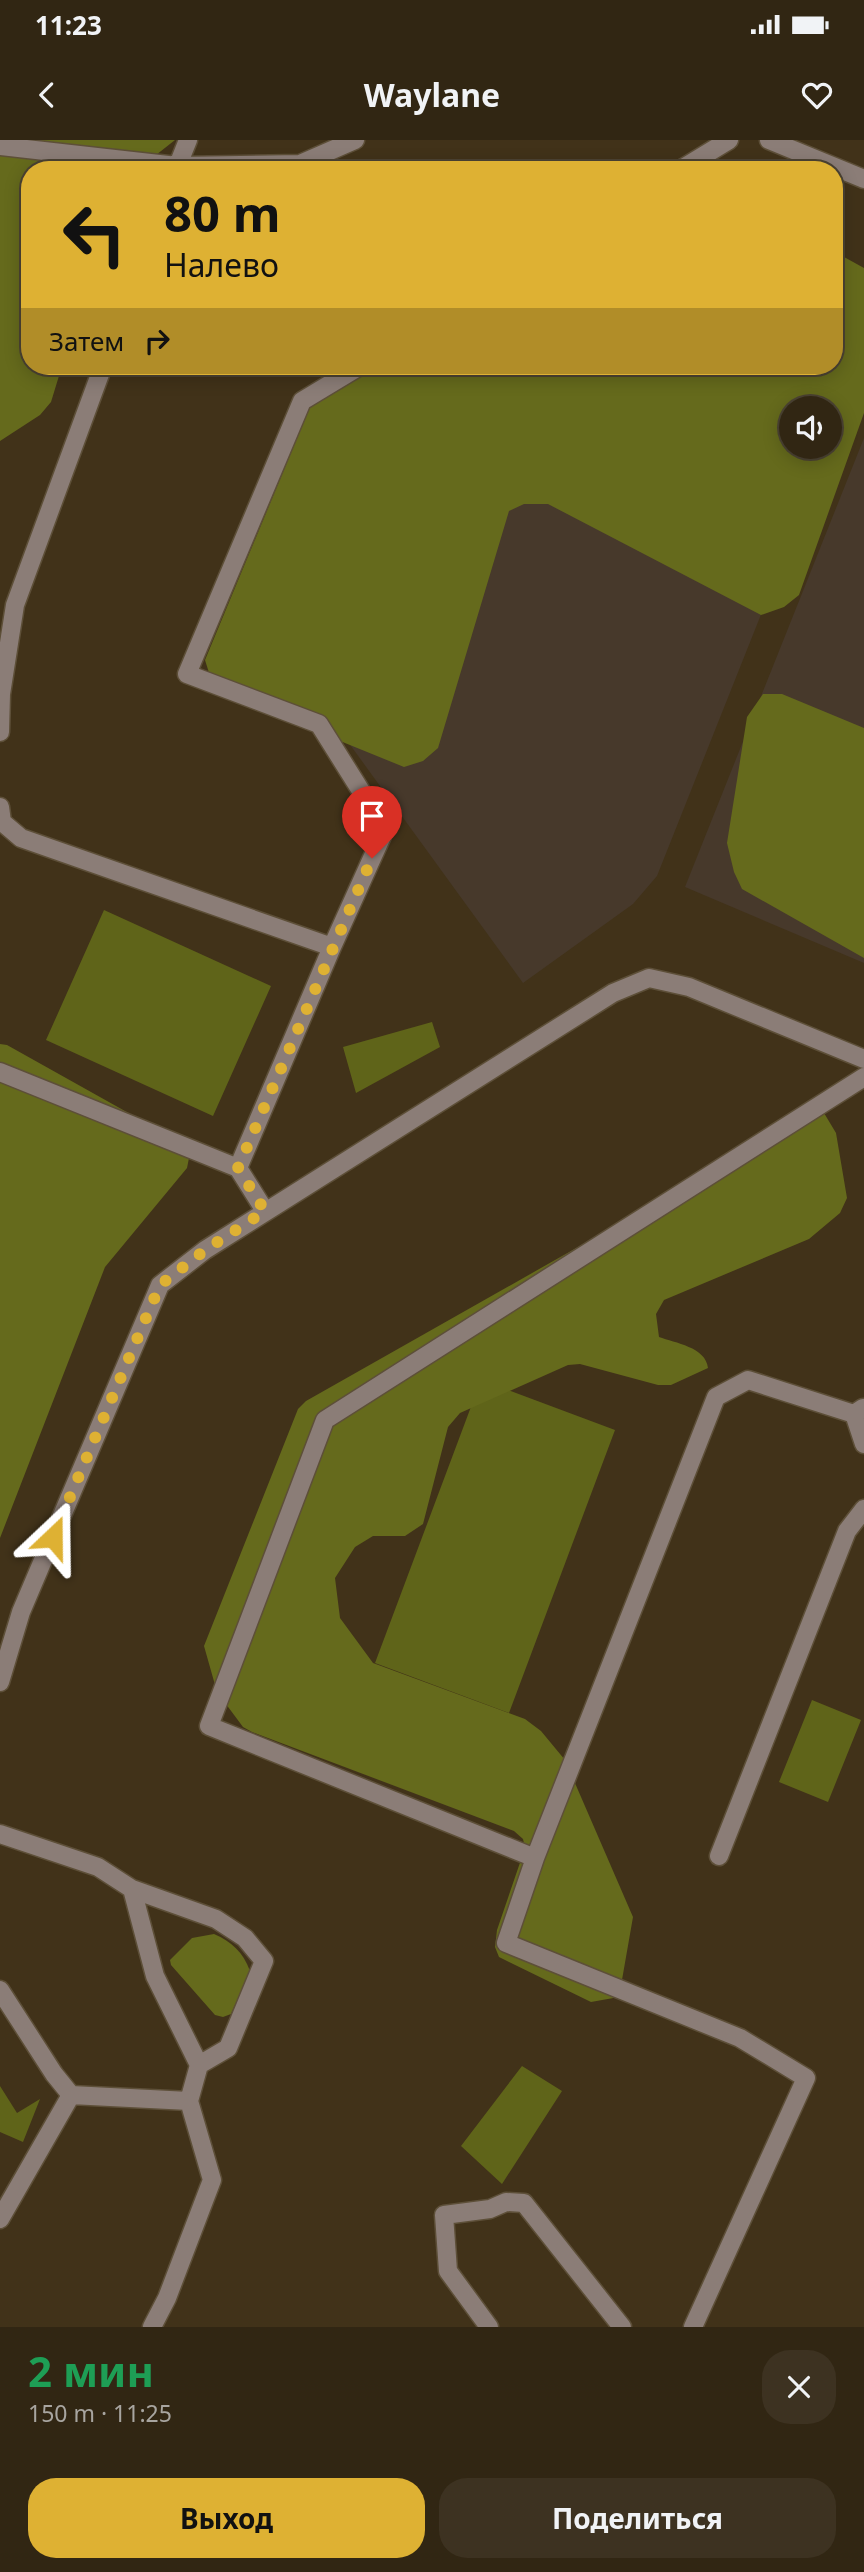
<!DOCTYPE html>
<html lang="ru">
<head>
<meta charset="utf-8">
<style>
  :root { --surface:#312613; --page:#3d3221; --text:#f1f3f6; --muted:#a8a5a0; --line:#4c4333; --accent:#deb133 }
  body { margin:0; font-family:"Noto Sans",sans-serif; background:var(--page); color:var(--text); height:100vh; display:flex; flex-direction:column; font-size:26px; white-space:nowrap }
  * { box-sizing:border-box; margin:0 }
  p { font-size:23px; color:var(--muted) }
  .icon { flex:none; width:38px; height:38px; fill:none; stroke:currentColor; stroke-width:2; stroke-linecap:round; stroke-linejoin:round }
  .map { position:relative; height:2187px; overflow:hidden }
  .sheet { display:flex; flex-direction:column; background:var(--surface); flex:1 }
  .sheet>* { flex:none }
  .top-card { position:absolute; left:21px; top:21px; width:822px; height:214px; border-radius:28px; box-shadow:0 4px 18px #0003,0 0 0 2px var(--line); background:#deb133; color:#111; overflow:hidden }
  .fabs { position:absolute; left:779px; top:256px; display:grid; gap:14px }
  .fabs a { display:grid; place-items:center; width:63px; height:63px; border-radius:50%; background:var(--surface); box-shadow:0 4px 18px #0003,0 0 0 2px var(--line); font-size:35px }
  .pin { position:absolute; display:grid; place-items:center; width:60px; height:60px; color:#fff; margin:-72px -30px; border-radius:50% 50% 50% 0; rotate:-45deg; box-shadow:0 0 7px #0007 }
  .pin .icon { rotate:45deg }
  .me { position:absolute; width:77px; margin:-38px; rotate:23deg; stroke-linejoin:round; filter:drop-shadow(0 0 5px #0008) }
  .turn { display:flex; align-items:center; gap:24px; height:147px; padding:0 28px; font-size:32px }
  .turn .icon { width:91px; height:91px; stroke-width:2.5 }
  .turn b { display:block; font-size:49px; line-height:60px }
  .then { display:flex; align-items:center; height:66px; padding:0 28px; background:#0003; gap:14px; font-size:26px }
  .round { display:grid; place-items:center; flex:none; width:74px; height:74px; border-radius:28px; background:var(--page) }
  .head { display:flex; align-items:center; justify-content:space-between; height:119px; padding:0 28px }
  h1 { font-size:42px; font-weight:700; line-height:52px; color:#1e9e55 }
  .cta { display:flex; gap:14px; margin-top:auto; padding:14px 28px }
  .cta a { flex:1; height:80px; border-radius:28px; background:var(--accent); color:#111; font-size:28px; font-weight:700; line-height:80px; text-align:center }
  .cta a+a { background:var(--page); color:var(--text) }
  .status { display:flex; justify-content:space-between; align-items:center; height:49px; padding:0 35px; background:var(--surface); direction:ltr }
  .status svg { height:19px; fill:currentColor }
  header { display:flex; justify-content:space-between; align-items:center; height:91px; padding:0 28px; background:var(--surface); font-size:32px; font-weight:700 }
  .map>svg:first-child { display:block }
  .education { fill:#47392b }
  .green { fill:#5f6419 }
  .forest { fill:#656a1c; fill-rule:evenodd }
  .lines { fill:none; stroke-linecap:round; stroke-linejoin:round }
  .minor-casing { stroke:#5d4f38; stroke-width:21 }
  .minor { stroke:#8b7d77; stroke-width:18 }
  .route { stroke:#deb133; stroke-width:12; stroke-dasharray:0 21.6 }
</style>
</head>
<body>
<div class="status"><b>11:23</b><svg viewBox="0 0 49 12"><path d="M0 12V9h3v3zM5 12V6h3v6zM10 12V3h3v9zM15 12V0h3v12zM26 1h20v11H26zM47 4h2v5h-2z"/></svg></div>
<header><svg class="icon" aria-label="back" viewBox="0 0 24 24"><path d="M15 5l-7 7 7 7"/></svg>Waylane<svg class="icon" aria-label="heart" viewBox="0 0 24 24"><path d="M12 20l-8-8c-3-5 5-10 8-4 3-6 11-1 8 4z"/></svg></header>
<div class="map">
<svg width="864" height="2187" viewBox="0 0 864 2187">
  <rect width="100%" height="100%" fill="#413219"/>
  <!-- education -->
  <path class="education" d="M864 159 830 268H791V306H828L657 736 633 764 523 843 274 500 351 275 835 226Z
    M864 298V823L685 747Z"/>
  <!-- green -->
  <path class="green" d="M104 770 271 846 213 976 46 900Z
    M432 882 440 907 356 953 343 907Z
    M481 1240 615 1290 509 1573 375 1523Z
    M812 1560 861 1580 828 1662 779 1642Z
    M522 1926 562 1951 502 2044 461 2006Z
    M0 1946 17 1973 40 1959 23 2002 0 1992Z"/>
  <!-- forest -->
  <path class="forest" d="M0 0H175L137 30H30V226H62L51 262 40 275 0 301Z
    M835 112 864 128V273L799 455 784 467 761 475 548 364H524L509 371 438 608 423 621 404 627 227 555 210 536 205 520 317 250 330 233 344 226H835ZM791 268H830V306H791Z
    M763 554H782L864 588V818L742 749 734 732 727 703 747 577Z
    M0 904 7 905 175 999 190 1013 187 1028 105 1127 0 1398Z
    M824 973 836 993 847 1058 840 1073 809 1099 664 1160 656 1174 659 1197C675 1203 706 1207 708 1228L671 1245H658L580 1224 568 1225 460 1273 448 1287 423 1384 405 1396H373L355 1407 335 1438 340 1478 373 1523 525 1579 541 1591 565 1620 633 1777 619 1857 591 1862 499 1817 495 1807 497 1790 525 1708 523 1699 514 1691 252 1592 243 1587 217 1552 204 1506 298 1269 306 1261 790 987Z
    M214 1794C232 1802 243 1812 250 1831L231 1874 223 1877 215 1875 171 1825 170 1820 192 1798Z"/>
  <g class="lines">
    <!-- minor casing -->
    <g class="minor-casing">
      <path id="minor" d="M769 0 864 39
        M0 6 177 26 300 24 355 0
        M176 30 188 0
        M680 30 729 0
        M0 592 1 554 15 465 103 226
        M0 667 2 682 21 698 332 807
        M0 932 238 1028 332 807 382 696 361 651 319 584 187 534 302 261 360 226
        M238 1028 265 1071
        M863 1268 854 1274 864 1304
        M854 1274 748 1240 716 1257 535 1718 209 1586 325 1280 864 937
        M0 1542 21 1472 160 1145 205 1110 613 853 649 838 689 847 864 919
        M0 1694 98 1727 132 1749 216 1779 245 1798 264 1821 228 1908 199 1925 189 1961 212 2040 167 2158 152 2187
        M719 1716 847 1391 864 1369
        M535 1718 506 1803 740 1898 806 1938 693 2187
        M132 1749 155 1836 199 1925
        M0 1850 54 1934 71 1955 189 1961
        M0 2079 71 1955
        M489 2187 448 2131 444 2075 490 2069 506 2062 524 2063 622 2187"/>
    </g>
    <!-- minor -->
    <use href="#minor" class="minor"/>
  </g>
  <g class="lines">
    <!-- route -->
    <path class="route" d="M53 1397 160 1145 205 1110 265 1071 238 1028 372 718"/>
  </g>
</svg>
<div class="fabs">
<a><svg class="icon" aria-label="sound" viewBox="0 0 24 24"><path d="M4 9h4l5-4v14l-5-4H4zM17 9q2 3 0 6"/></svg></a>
</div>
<div class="pin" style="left:372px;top:718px;background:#d93025"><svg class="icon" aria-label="arrive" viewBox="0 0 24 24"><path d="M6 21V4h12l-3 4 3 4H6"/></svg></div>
<svg class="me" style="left:53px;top:1397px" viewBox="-20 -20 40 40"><path d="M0-17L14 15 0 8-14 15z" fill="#deb133" stroke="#fff" stroke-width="4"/></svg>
<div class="top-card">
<div class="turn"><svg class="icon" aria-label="left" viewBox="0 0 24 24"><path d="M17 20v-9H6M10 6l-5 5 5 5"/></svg><div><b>80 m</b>Налево</div></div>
<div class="then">Затем<svg class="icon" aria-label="right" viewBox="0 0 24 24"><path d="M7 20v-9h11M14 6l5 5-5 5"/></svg></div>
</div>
</div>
<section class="sheet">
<div class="head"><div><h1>2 мин</h1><p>150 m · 11:25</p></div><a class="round"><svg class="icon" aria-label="close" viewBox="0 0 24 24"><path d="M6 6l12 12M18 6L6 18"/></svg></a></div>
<div class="cta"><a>Выход</a><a>Поделиться</a></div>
</section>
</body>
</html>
